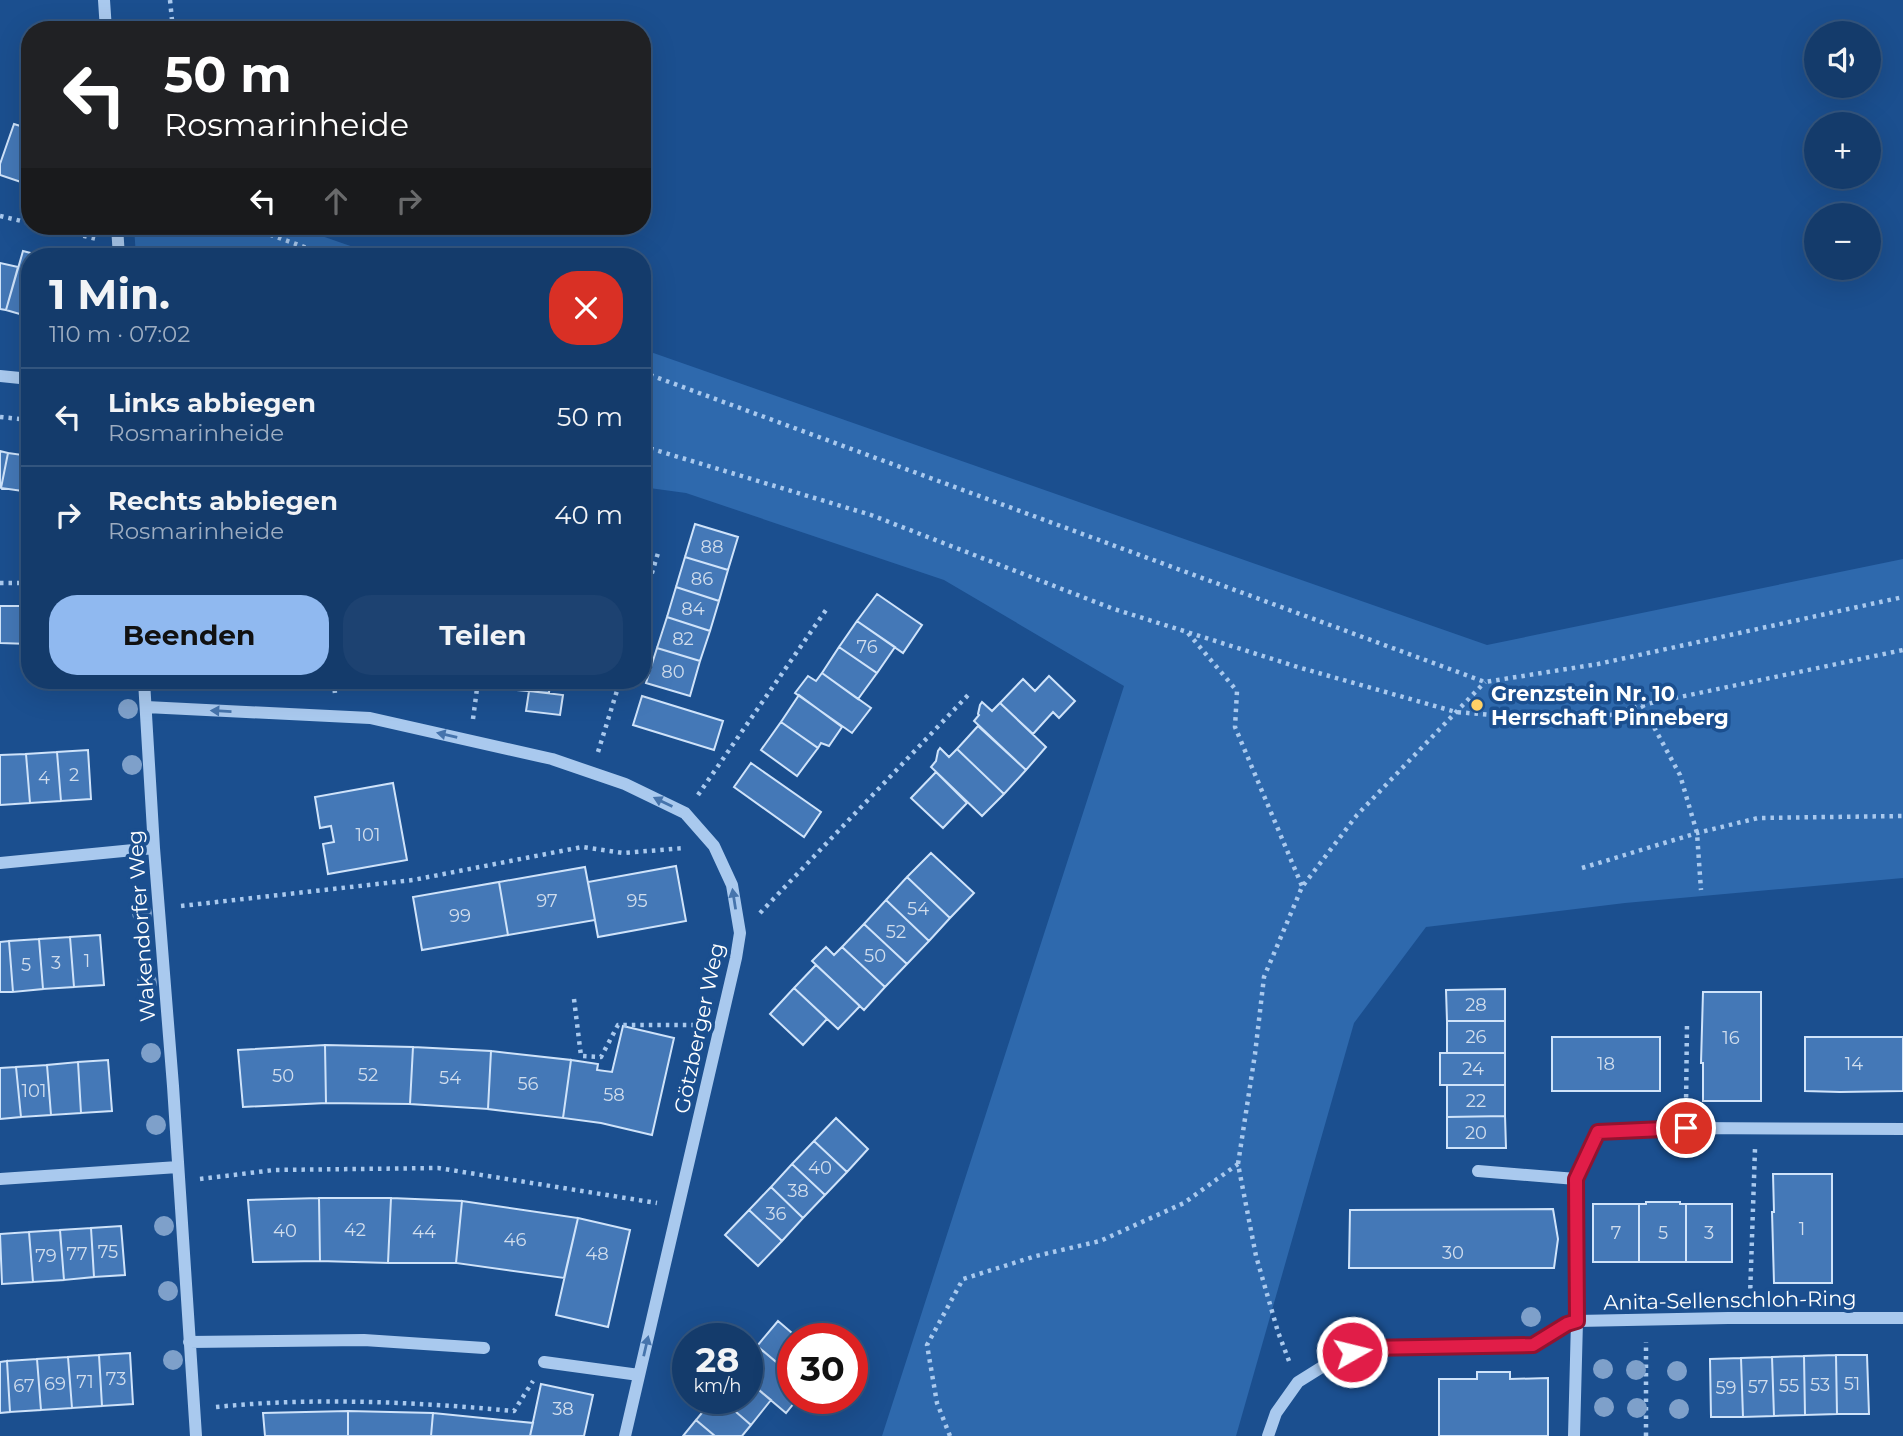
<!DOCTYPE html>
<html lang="de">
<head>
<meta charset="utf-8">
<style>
  :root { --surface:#143b6b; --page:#1d4271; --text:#f1f3f6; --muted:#9dadc1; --line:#33557e; --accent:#90b9f0 }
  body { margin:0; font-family:Montserrat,sans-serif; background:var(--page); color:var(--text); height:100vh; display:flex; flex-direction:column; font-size:26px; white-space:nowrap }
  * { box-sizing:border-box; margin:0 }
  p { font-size:23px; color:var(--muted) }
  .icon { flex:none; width:38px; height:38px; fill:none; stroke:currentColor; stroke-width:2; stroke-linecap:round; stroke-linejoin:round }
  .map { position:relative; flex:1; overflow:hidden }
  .panel { position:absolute; left:21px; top:248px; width:630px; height:441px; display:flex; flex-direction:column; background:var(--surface); border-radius:28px; box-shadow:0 7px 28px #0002,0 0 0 2px var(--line) }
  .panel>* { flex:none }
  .hud { position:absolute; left:21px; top:21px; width:630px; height:214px; border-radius:28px; box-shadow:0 7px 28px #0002,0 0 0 2px var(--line); background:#202124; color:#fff; overflow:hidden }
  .fabs { position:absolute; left:1804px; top:21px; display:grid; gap:14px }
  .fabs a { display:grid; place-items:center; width:77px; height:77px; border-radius:50%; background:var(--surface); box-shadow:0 7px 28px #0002,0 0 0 2px var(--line); font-size:35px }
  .speed { position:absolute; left:672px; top:1323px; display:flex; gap:14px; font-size:35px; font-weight:700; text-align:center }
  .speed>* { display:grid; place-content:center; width:91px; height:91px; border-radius:50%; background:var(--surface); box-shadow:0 7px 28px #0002,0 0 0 2px var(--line); line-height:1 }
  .speed small { font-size:18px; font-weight:400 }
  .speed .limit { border:10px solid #d22; background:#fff; color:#111 }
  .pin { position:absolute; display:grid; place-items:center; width:60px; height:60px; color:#fff; margin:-30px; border:4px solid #fff; border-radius:50%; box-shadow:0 2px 7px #0007 }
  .me { position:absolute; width:77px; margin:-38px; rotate:82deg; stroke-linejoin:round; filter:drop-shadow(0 0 5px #0008) }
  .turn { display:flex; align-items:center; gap:24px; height:147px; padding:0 28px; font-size:32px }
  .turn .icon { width:91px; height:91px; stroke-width:2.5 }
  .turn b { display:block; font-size:49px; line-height:60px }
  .lanes { display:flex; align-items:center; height:66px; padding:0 28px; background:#0003; justify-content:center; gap:35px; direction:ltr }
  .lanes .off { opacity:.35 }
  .round { display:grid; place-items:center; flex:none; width:74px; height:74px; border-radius:28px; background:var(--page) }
  .head { display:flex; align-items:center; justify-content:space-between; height:119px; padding:0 28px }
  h1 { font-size:42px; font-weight:700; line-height:52px }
  .action { display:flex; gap:14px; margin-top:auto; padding:14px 28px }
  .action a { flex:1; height:80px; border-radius:28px; background:var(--accent); color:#111; font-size:28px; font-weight:700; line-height:80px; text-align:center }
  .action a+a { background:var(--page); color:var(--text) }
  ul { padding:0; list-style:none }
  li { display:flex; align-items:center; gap:21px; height:98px; padding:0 28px; border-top:2px solid var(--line) }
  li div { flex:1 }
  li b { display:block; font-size:26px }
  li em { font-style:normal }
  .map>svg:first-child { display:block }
  .green { fill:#2e69ad }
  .building { fill:#4478b7; stroke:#cfe3fa; stroke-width:2 }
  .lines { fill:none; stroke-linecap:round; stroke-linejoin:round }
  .path { stroke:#a9c9ee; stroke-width:4.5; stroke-dasharray:3.5 5; stroke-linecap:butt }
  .minor { stroke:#a9c9ee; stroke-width:12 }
  .tree { fill:#7ea0ca }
  .oneway { fill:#4674ac }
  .route-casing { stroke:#92132f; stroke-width:18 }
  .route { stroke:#e11d48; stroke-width:12 }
  .poi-dot { fill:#ffd166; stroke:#1b4f8f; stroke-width:2.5 }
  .labels { text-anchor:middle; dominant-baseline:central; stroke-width:7; stroke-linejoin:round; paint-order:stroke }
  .number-label { font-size:18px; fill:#d0dded }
  .poi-label { font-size:21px; font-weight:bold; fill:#fff; stroke:#1b4f8f; text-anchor:start }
  .street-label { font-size:21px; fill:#fff; stroke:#1b4f8f }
</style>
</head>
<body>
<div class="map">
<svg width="1903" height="1436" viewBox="0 0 1903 1436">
  <rect width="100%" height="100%" fill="#1b4f8f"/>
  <!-- green -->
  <path class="green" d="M134 226H293L382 257H136Z
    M642 349 1487 645 1903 559V878L1625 903 1426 927 1354 1023 1236 1436H882L1124 686 944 580 686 493 642 487Z
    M161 681H198V689L161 684Z"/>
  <!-- building -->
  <path class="building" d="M14 124 30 129V185L0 175V164Z
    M23 251 46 257H30V317L6 310Z
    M0 263 18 267 6 310 0 309Z
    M0 451 8 453 1 488 0 487Z
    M8 453 30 456V492L1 488Z
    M695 524 738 537 728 570 685 557Z
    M685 557 728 570 719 601 676 587Z
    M676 587 719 601 710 631 667 617Z
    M877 594 922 625 903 653 857 621Z
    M0 606H29V644L0 643Z
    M667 617 710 631 700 661 657 648Z
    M857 621 895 647 877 673 839 647Z
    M839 647 877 673 858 699 822 673Z
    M657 648 700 661 690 696 646 683Z
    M822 673 871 708 852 733 795 693 808 676 816 681Z
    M1049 676 1075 701 1059 718 1053 712 1033 734 1000 703 1023 679 1035 691Z
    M505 681H550L549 693 504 689Z
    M529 691 563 695 560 715 526 711Z
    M799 695 842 727 829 746 821 743 818 748 781 722Z
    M642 696 723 721 714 750 633 725Z
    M982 702 992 711 1000 703 1046 747 1026 770 974 721 979 715 978 714 980 705Z
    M781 722 818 748 797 776 761 750Z
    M978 726 1026 770 1004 794 957 749Z
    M940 748 949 757 957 749 1004 794 982 816 931 767 936 761 938 751Z
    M88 750 91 799 61 801 57 752Z
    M57 752 61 801 30 803 26 754Z
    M26 754 30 803 0 805V755Z
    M751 763 821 812 804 837 734 787Z
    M936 772 967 803 943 828 911 798Z
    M393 783 407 860 328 874 323 844 334 842 331 826 320 828 315 797Z
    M931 853 974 893 950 918 907 877Z
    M676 866 686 921 598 937 588 882Z
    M585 867 595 920 508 935 499 882Z
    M907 877 950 918 929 941 886 900Z
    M499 882 508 935 422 950 413 897Z
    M886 900 929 941 907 964 864 924Z
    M864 924 907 964 885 987 842 947Z
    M100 935 104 985 74 987 70 937Z
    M70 937 74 987 43 989 39 939Z
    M39 939 43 989 13 992 9 941Z
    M9 941 13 992H0V942Z
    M826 947 834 955 842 947 885 987 864 1010 812 961Z
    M816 965 860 1006 838 1029 794 988Z
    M794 988 827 1019 803 1045 770 1014Z
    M1505 989V1021H1447L1446 990Z
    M1703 992H1761V1101H1703V1063H1701Z
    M1447 1021H1505V1053H1447Z
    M623 1026 674 1038 652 1135 601 1123 563 1118 571 1060 598 1064 597 1070 612 1072Z
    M1552 1037H1660V1091H1552Z
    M1805 1037H1903V1091L1840 1092 1805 1091Z
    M325 1045 326 1103 243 1107 238 1050Z
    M325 1045 413 1047 410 1104 326 1103Z
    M413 1047 491 1051 488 1109 410 1104Z
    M491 1051 571 1060 563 1118 488 1109Z
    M1440 1053H1505V1085H1440Z
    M108 1060 112 1111 81 1113 78 1062Z
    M78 1062 81 1113 51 1115 47 1065Z
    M47 1065 51 1115 21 1117 16 1067Z
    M16 1067 21 1117 0 1119V1068Z
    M1447 1085H1505V1116L1447 1117Z
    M1505 1116 1506 1148H1447V1117Z
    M836 1118 868 1149 847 1172 814 1141Z
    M814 1141 847 1172 825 1195 792 1164Z
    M792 1164 825 1195 803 1218 771 1187Z
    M1773 1174H1832V1283H1774L1772 1212H1774Z
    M771 1187 803 1218 782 1241 749 1210Z
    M319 1198 320 1261 253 1262 248 1200Z
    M319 1198H391L388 1263 320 1261Z
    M391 1198 462 1201 456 1263H388Z
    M462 1201 578 1218 564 1278 456 1263Z
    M1646 1202H1680V1204H1686V1262H1639V1204H1646Z
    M1593 1204H1639V1262H1593Z
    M1686 1204H1732V1262H1686Z
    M1553 1209 1558 1239 1554 1268H1349L1350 1210Z
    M749 1210 782 1241 758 1266 725 1235Z
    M578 1218 630 1230 608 1327 556 1315Z
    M121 1226 125 1275 94 1277 91 1228Z
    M91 1228 94 1277 64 1280 60 1230Z
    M60 1230 64 1280 33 1282 29 1232Z
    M29 1232 33 1282 2 1284 0 1234Z
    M778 1321 799 1339H793V1376L757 1346Z
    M757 1346 793 1376V1398H798L786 1413 747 1380V1358Z
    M130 1353 133 1404 102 1406 99 1355Z
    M99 1355 102 1406 72 1408 68 1357Z
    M1836 1355H1867L1869 1414H1837Z
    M1836 1355 1837 1414 1805 1415 1804 1356Z
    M1804 1356 1805 1415 1774 1416 1772 1357Z
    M68 1357 72 1408 41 1410 37 1359Z
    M1772 1357 1774 1416 1743 1417 1741 1358Z
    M1741 1358 1743 1417H1711L1710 1359Z
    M37 1359 41 1410 10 1412 7 1361Z
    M7 1361 10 1412 0 1413V1362Z
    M1477 1372H1510V1379L1548 1378V1436H1439V1379H1477Z
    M747 1380 771 1400 751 1425 720 1398H747Z
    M541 1384 593 1395 584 1436H530Z
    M714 1398H720L751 1425 742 1436H715L696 1420Z
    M348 1411V1436H265L263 1413Z
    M348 1411 433 1413 431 1436H348Z
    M433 1413 533 1423 530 1436H431Z
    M696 1420 715 1436H683Z"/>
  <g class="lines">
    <!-- path -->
    <path class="path" d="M170 0 173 30
      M0 216 30 223
      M42 226 97 239
      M246 226 332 257
      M642 372 1485 682 1598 664 1903 597
      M0 417 30 420
      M642 446 871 515 1111 608 1301 668 1456 712 1585 723 1642 705 1903 650
      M0 583H30
      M642 606 658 553
      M1188 633 1237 691 1235 727 1302 886
      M334 681 335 694
      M1642 705 1680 775 1697 833 1701 890
      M473 719 478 681
      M598 752 620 681
      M698 795 826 610
      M1582 868 1697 833 1758 818 1903 816
      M181 906 413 880 582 847 623 853 685 848
      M760 913 971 692
      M574 999 581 1056 601 1057 618 1025H699
      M1686 1106 1687 1023
      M200 1179 274 1170 438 1168 657 1203
      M1750 1297 1755 1149
      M1289 1361 1278 1332 1256 1256 1238 1164 1255 1054 1264 977 1302 887 1357 815 1485 682
      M216 1407C313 1397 416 1402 514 1411L533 1381
      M950 1436 937 1403 927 1345 963 1279 1036 1256 1100 1241 1184 1203 1238 1164
      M1646 1436V1342"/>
    <!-- minor -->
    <path class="minor" d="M104 0 106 30
      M117 226 119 257
      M0 376 30 379
      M144 681 154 848 173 1086 196 1436
      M146 707 370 718 552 759 625 784 685 813 714 846 732 885 740 933 736 958 625 1436
      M0 863 154 848
      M1478 1171 1576 1179
      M0 1179 178 1167
      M189 1342 364 1340 484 1348
      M544 1362 639 1375
      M1268 1436 1276 1413 1298 1382 1338 1357 1366 1348 1533 1344 1567 1324 1577 1321 1728 1318H1903
      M1574 1436 1577 1321 1576 1179 1598 1132 1686 1128 1903 1129"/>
  </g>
  <!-- trees -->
  <g class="tree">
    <circle cx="128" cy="709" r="10"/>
    <circle cx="132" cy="765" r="10"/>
    <circle cx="142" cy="913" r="10"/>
    <circle cx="147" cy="982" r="10"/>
    <circle cx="151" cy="1053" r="10"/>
    <circle cx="156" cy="1125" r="10"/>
    <circle cx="164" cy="1226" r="10"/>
    <circle cx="168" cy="1291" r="10"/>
    <circle cx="1531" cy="1317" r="10"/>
    <circle cx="173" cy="1360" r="10"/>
    <circle cx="1603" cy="1369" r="10"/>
    <circle cx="1636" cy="1370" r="10"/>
    <circle cx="1677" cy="1371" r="10"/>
    <circle cx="1604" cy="1407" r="10"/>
    <circle cx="1637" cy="1408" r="10"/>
    <circle cx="1679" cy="1409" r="10"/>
  </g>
  <!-- one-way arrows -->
  <defs><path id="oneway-solid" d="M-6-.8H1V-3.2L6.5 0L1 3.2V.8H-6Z" transform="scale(1.75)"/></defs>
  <g class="oneway">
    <use href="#oneway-solid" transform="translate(221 711) rotate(-177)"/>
    <use href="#oneway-solid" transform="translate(447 735) rotate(-167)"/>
    <use href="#oneway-solid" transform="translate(663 802) rotate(-154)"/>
    <use href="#oneway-solid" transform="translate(734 899) rotate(-99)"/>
    <use href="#oneway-solid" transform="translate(646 1346) rotate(-77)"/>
  </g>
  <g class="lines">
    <!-- route casing -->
    <g class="route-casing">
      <path id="route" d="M1352 1352 1366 1348 1533 1345 1567 1324 1577 1321 1576 1179 1598 1132 1686 1128"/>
    </g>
    <!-- route -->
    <use href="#route" class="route"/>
  </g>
  <!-- markers -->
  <circle class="poi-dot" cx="1477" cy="705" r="7"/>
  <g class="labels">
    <!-- number labels -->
    <g class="number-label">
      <text x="712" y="547">88</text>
      <text x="702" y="579">86</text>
      <text x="693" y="609">84</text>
      <text x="683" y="639">82</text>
      <text x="867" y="647">76</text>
      <text x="673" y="672">80</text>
      <text x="74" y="775">2</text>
      <text x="44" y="778">4</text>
      <text x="368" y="835">101</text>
      <text x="547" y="901">97</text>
      <text x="637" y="901">95</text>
      <text x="918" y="909">54</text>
      <text x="460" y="916">99</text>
      <text x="896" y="932">52</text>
      <text x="875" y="956">50</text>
      <text x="87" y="961">1</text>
      <text x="56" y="963">3</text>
      <text x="26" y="965">5</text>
      <text x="1476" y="1005">28</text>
      <text x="1476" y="1037">26</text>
      <text x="1731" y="1038">16</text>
      <text x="1606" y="1064">18</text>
      <text x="1854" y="1064">14</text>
      <text x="1473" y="1069">24</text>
      <text x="368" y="1075">52</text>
      <text x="283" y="1076">50</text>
      <text x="450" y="1078">54</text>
      <text x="528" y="1084">56</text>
      <text x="34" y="1091">101</text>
      <text x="614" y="1095">58</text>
      <text x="1476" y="1101">22</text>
      <text x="1476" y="1133">20</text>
      <text x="820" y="1168">40</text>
      <text x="798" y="1191">38</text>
      <text x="776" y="1214">36</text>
      <text x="1802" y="1229">1</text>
      <text x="355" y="1230">42</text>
      <text x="285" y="1231">40</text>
      <text x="424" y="1232">44</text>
      <text x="1616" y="1233">7</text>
      <text x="1663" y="1233">5</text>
      <text x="1709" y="1233">3</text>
      <text x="515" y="1240">46</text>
      <text x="108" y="1252">75</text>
      <text x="1453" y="1253">30</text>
      <text x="77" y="1254">77</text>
      <text x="597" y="1254">48</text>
      <text x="46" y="1256">79</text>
      <text x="116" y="1379">73</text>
      <text x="85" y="1382">71</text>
      <text x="55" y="1384">69</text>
      <text x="1852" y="1384">51</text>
      <text x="1820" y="1385">53</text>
      <text x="24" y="1386">67</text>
      <text x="1789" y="1386">55</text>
      <text x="1758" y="1387">57</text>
      <text x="1726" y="1388">59</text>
      <text x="563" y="1409">38</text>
    </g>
    <!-- poi labels -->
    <g class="poi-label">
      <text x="1491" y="693">Grenzstein Nr. 10<tspan x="1491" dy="24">Herrschaft Pinneberg</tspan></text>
    </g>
    <!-- street labels -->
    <g class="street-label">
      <text transform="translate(141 926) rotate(-94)">Wakendorfer Weg</text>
      <text transform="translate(699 1028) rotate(-78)">Götzberger Weg</text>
      <text transform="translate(1730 1300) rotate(-1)">Anita-Sellenschloh-Ring</text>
    </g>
  </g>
</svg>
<div class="fabs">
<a><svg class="icon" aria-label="sound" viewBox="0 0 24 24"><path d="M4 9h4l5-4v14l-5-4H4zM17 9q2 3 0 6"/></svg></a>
<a>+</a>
<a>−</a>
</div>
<div class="speed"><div>28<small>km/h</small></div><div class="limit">30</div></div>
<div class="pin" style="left:1686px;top:1128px;background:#d93025"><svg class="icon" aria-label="arrive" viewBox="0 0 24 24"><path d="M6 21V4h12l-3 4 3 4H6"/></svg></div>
<svg class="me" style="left:1352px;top:1352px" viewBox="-20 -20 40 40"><circle r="17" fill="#e11d48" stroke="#fff" stroke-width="3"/><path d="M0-11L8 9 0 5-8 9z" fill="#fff"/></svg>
<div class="hud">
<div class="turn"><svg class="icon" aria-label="left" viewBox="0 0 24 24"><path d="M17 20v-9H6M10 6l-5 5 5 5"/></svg><div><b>50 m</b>Rosmarinheide</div></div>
<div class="lanes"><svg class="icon" aria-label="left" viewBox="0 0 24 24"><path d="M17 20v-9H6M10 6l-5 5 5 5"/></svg><svg class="icon off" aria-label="ahead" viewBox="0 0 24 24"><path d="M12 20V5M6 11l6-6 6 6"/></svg><svg class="icon off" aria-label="right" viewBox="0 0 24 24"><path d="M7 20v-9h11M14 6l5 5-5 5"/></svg></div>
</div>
<section class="panel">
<div class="head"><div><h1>1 Min.</h1><p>110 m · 07:02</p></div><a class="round" style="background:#d93025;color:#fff"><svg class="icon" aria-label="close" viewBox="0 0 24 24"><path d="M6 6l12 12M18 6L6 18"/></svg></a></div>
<ul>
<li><svg class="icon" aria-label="left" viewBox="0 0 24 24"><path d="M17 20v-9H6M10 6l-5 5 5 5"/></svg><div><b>Links abbiegen</b><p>Rosmarinheide</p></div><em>50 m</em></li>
<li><svg class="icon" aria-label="right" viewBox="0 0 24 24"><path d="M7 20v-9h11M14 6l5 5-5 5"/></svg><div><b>Rechts abbiegen</b><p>Rosmarinheide</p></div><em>40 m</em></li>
</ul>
<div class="action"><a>Beenden</a><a>Teilen</a></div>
</section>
</div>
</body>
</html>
